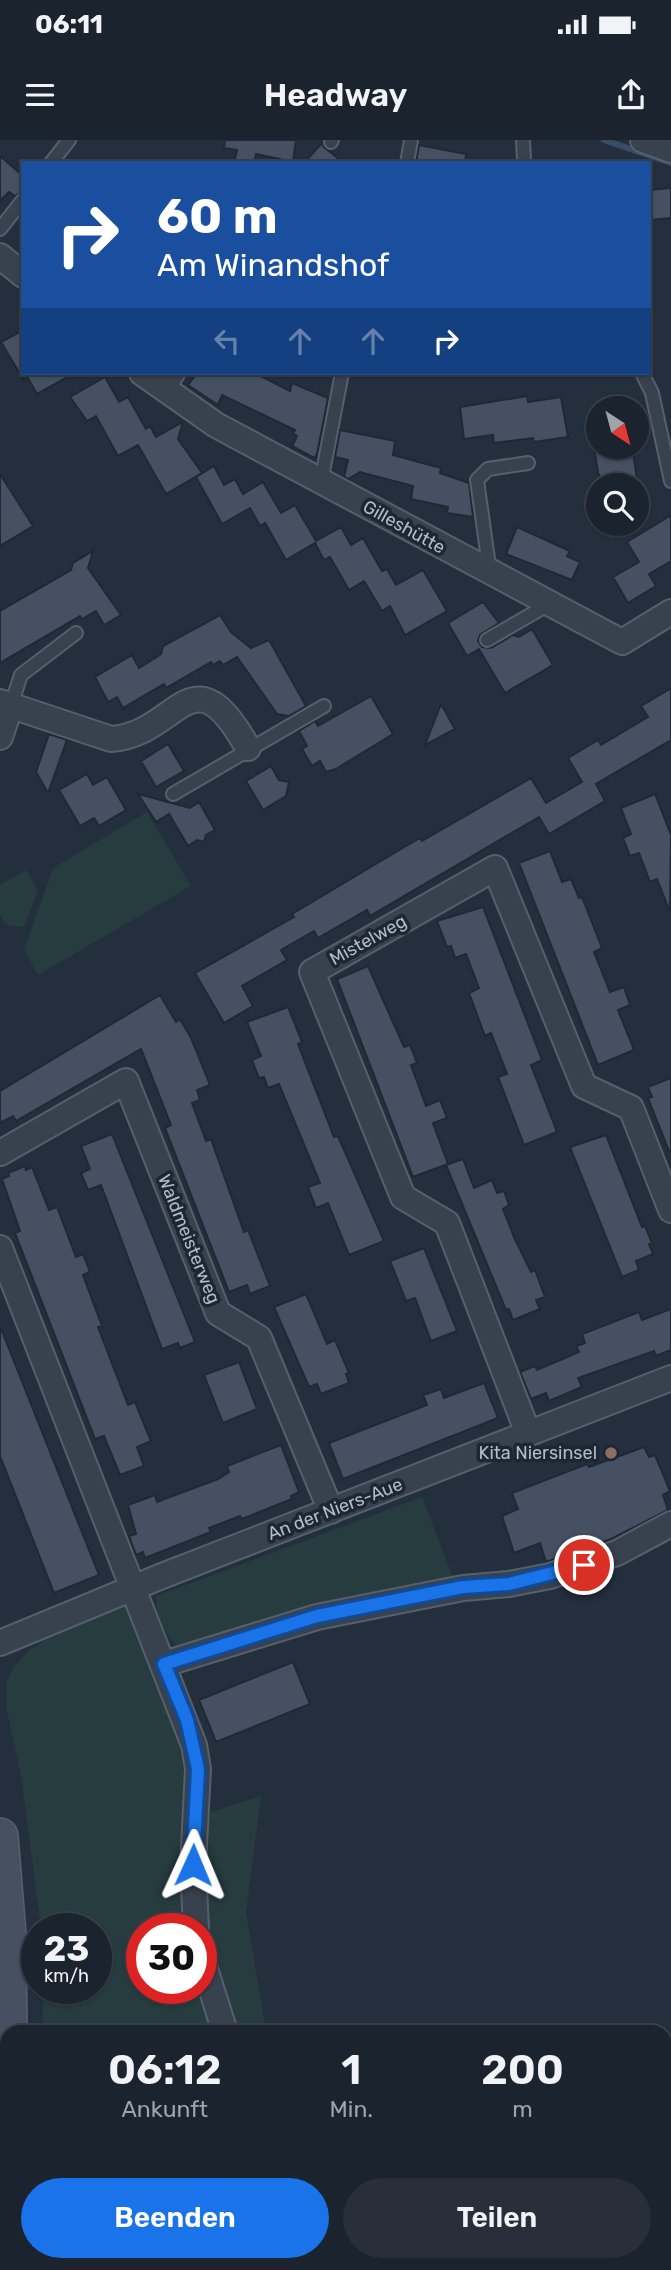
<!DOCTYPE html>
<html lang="de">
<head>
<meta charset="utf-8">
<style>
  :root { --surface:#1b232e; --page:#282f3a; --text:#f1f3f6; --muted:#a0a4aa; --line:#39404a; --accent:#1a73e8 }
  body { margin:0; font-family:Rubik,sans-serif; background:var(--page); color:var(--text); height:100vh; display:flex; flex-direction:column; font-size:26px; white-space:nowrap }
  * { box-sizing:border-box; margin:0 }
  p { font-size:23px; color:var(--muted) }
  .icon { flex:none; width:38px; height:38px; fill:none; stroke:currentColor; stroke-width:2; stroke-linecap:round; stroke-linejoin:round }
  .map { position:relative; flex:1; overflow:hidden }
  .details { position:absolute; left:0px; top:1885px; width:672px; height:247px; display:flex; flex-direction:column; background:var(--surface); border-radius:21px 21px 0 0; box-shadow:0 2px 5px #0004,0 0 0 2px var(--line) }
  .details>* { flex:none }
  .top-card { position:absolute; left:21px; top:21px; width:630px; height:214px; border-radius:0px; box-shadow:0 2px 5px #0004,0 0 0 2px var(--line); background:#1a4fa0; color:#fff; overflow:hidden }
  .needle { width:46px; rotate:144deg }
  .tools { position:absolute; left:586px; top:256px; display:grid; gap:14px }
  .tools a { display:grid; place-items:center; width:63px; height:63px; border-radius:50%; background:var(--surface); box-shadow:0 2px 5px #0004,0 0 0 2px var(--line); font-size:35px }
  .speed { position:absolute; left:21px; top:1773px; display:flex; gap:14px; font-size:35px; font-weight:700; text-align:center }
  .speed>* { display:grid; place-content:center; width:91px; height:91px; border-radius:50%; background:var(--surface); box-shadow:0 2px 5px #0004,0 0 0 2px var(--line); line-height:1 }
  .speed small { font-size:18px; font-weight:400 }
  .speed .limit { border:10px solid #d22; background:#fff; color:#111 }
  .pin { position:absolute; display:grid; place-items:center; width:60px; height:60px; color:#fff; margin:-30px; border:4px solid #fff; border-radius:50%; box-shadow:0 2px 7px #0007 }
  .me { position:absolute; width:77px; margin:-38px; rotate:1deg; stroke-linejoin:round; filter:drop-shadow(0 0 5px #0008) }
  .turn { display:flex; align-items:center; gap:24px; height:147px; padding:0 21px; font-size:32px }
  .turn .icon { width:91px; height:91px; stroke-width:2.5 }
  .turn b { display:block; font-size:49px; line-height:60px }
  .lanes { display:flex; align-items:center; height:66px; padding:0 21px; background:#0003; justify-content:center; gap:35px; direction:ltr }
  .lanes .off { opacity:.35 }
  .eta { display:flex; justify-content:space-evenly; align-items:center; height:119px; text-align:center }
  .eta b { font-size:42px; font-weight:600; line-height:49px }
  .action { display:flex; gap:14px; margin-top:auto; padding:14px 21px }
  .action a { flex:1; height:80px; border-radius:42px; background:var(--accent); color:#fff; font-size:28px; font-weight:600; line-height:80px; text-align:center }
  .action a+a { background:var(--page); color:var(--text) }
  .status { display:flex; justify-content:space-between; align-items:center; height:49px; padding:0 35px; background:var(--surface); direction:ltr }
  .status svg { height:19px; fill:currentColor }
  header { display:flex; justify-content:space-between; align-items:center; height:91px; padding:0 21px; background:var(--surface); font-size:32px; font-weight:600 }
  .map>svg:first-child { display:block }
  .green { fill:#263c3f }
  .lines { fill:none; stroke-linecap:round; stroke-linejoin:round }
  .stream { stroke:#394c67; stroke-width:6 }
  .building { fill:#455162; stroke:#1f2835; stroke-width:2 }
  .lane-casing { stroke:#565f6c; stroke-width:16 }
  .street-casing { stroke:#565f6c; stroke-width:28 }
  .secondary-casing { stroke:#565f6c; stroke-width:38 }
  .primary-casing { stroke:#414a57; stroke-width:42 }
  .lane { stroke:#38414e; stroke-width:12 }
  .street { stroke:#38414e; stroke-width:24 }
  .secondary { stroke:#465061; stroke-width:35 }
  .primary { stroke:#56606e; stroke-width:38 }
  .route-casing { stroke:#114b97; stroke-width:18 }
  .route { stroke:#1a73e8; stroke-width:12 }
  .education-dot { fill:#8d6e63; stroke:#1d2633; stroke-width:2.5 }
  .labels { text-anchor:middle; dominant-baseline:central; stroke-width:7; stroke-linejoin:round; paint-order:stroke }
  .street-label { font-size:18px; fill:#b4bcc9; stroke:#1d2633 }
  .poi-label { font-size:18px; fill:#b4bcc9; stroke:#1d2633; text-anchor:end }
</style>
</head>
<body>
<div class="status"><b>06:11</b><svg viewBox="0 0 49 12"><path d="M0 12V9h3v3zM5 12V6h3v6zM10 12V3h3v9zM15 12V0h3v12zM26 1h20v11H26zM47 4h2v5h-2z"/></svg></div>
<header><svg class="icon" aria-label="menu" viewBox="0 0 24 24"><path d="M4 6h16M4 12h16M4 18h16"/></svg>Headway<svg class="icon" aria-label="share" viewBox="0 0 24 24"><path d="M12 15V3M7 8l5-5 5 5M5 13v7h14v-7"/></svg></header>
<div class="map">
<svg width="671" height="2130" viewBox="0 0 671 2130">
  <rect width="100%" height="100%" fill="#242f3e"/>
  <!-- green -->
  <path class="green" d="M147 672 191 746 38 835 24 810 53 728Z
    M26 730 38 750 24 787 6 785 0 775V745Z
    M422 1357 454 1440 181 1508C163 1496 156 1477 156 1456Z
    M126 1466C155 1532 188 1597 186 1671 186 1710 180 1749 185 1788H142V1848H199L218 1892H43V1848H96V1788H41L21 1635 7 1572 6 1544 13 1528 31 1509 50 1497Z
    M261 1656 246 1772 266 1892H230L213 1846 203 1803 199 1676Z
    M671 1958V2085L665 2088V1961Z
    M48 2124 128 2125 136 2130H44Z
    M345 2124H600V2125L590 2130H333Z
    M218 2125H312L305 2130H222Z"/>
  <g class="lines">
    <!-- stream -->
    <path class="stream" d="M604 0 671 23"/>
  </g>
  <!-- building -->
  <path class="building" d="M225 0H296L293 22 256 14 254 23H234L237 10 224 8Z
    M322 3 324 7 344 23H304Z
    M419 5 466 14 465 23H416Z
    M0 16 23 36V51L15 56 9 52 0 61Z
    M671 48V78L649 80V50Z
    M23 190V239L1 202Z
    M25 233H75L37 254Z
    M197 233H255L290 251 292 243 328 258 317 314 314 318 292 306 297 296 293 294 295 290 222 255 218 265 188 245Z
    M105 237 119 262 128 257 146 289 150 286 156 297 183 282 178 299 202 333 166 354 138 305 118 316 96 276 87 281 70 257Z
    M527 256 528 262 561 257 568 297 534 302 533 298 494 303 493 295 464 299 460 267Z
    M340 290 395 301 393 315 441 328 440 333 469 343 473 377 447 373 448 367 411 359 413 346 360 332 348 339 344 337 348 320 335 317Z
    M594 306H632L638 345H605L598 333Z
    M214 326 224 345 235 339 243 354 263 342 281 373 295 365 316 401 341 387 351 405 363 398 382 431 387 429 396 445 423 430 447 471 405 495 390 466 382 471 364 441 349 450 330 417 324 420 315 403 286 420 265 383 260 386 250 368 222 384 196 337Z
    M0 334 33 386 0 406Z
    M671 375V421L649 434 656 446 628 463 613 437 639 422 627 402Z
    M517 387 570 411 567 416 580 422 572 440 506 414Z
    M93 411 88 428 121 475 104 485 96 471 82 479 80 476 0 523V471L71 430 73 423Z
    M483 462 499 483 480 495 478 501 482 507 491 508 513 495 519 497 532 489 553 525 505 553 479 509 467 516 448 483Z
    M220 475 231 492 251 508 269 500 306 566 289 576 277 574 237 517 223 525 220 521 213 525 211 522 166 548 164 544 123 568 117 557 108 562 95 537 132 515 139 528 161 514 163 506Z
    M671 548V600L596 644 605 661 549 694 539 677 370 776 367 770 318 798 314 791 281 810 287 820 242 846 253 866 224 883 195 833 294 777 292 774 406 706 420 698 422 701 531 638 546 663 582 642 568 618 598 600 601 605 648 577 641 566Z
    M371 556 393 594 336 629 326 632 320 621 312 626 302 609 307 606 299 591 315 581 318 586Z
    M441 564 455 589 425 605Z
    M49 594 67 600 48 653 36 632Z
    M168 604 184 631 156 647 141 621Z
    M271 626 279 640 289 642 286 656 263 670 246 641Z
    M87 634 93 645 107 637 126 670 99 686 94 678 80 686 59 650Z
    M138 654 190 668 199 662 215 690 206 695 204 702 197 700 188 706 169 674 156 682Z
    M655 654 671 695 670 772 657 739 650 742 639 713 630 716 623 698 631 694 621 668Z
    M550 711 562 742 571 739 579 758 582 757 602 808 594 812 610 852 624 847 630 865 618 870 634 910 598 925 519 723Z
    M483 767 542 920 531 925 557 992 524 1005 498 937 507 934 491 893 485 896 469 853 479 848 466 814 455 818 451 806 447 807 437 781Z
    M368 826 404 907 410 905 417 923 411 925 426 966 440 960 447 978 433 983 448 1024 413 1037 337 839Z
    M160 855 176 882 180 879 191 898 210 945 197 950 200 960 192 963 206 1001 211 999 244 1092 248 1090 270 1146 250 1154 247 1145 229 1152 165 988 171 985 141 909 16 981 13 976 0 983V951Z
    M288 867 302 902 298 904 334 997 338 996 384 1101 349 1115 328 1063 316 1068 308 1047 320 1043 279 944 268 948 264 937 259 938 252 920 261 916 247 882Z
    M671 938V1011H669L648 958 652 957 648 947Z
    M112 994 195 1202 180 1208 178 1203 162 1209 101 1045 88 1050 81 1033 90 1029 81 1006Z
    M606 995 642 1087 645 1086 652 1103 649 1104 653 1114 636 1121 639 1130 622 1137 570 1007Z
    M463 1019 474 1048 492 1040 497 1053 504 1051 509 1065 503 1069 514 1097 531 1132 535 1130 545 1157 536 1160 540 1169 513 1180 509 1169 506 1170 446 1025Z
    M25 1026 26 1030 32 1027 49 1070 57 1067 76 1117 83 1114 90 1132 83 1135 102 1186 98 1187 128 1265 135 1262 151 1301 137 1307 144 1326 120 1335 104 1296 95 1299 15 1093 20 1091 2 1039 9 1036 8 1033Z
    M424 1108 457 1191 431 1201 415 1158 406 1161 390 1121Z
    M306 1154 327 1204 335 1200 349 1233 346 1234 349 1243 321 1254 317 1244 309 1247 274 1167Z
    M671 1169V1210L656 1216 654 1211 578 1238 582 1247 549 1261 546 1253 531 1259 520 1232 535 1226 537 1230 579 1212 576 1206 585 1203 582 1194 639 1172 642 1180Z
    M0 1186 99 1435 54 1453 0 1316Z
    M239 1222 257 1269 223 1283 204 1235Z
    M484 1243 498 1278 343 1339 329 1303 427 1265 423 1255 441 1249 444 1258Z
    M281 1305 299 1352 291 1356 292 1359 242 1379 240 1376 209 1388 211 1392 145 1418 143 1412 136 1415 129 1396 136 1394 128 1365 155 1355 157 1362 218 1339 229 1332 227 1326Z
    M644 1307 649 1317 655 1315 670 1351 663 1355 668 1370 611 1399 546 1422 540 1403 514 1413 502 1376 518 1369 512 1353 587 1324 589 1327Z
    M293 1522 310 1564 216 1602 199 1560Z"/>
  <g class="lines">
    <!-- lane casing -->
    <g class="lane-casing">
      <path id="lane" d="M523 0 524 20
        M331 2 332 0
        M51 23 69 0
        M407 23 411 0
        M0 89 23 60
        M642 233 652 253 671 341
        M167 252 179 233
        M321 342 342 233
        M490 433 477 340 488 329 528 323
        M487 500 549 464
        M11 565 21 535 76 493
        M173 654 324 566"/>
    </g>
    <!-- street casing -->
    <g class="street-casing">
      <path id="street" d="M643 0 671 10
        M0 116 23 135
        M142 233 216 285 622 502 671 472
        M0 562 111 599C180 594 191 507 248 608
        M0 597 11 565
        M0 1013 126 941 218 1173 259 1198 331 1371
        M0 1108 194 1605 198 1629 193 1725 196 1788
        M528 1293 447 1083 403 1057 312 832 495 728 584 946 631 968 671 1070
        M0 1503 162 1436 671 1238
        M164 1524 317 1477 463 1448 509 1444 550 1436 617 1413 671 1384
        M201 1816 225 1892"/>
    </g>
    <!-- secondary casing -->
    <g class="secondary-casing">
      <path id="secondary" d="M0 1696 8 1794 9 1892
        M0 2067 7 1977
        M170 2124 175 2130
        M23 2130 27 2124"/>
    </g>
    <!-- primary casing -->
    <g class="primary-casing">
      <path id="primary" d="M669 2130 671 2129"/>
    </g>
    <!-- lane -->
    <use href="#lane" class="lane"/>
    <!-- street -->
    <use href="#street" class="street"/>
    <!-- secondary -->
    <use href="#secondary" class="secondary"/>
    <!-- primary -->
    <use href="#primary" class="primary"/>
  </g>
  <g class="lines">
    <!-- route casing -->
    <g class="route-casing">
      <path id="route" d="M193 1725 198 1629 187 1580 164 1524 317 1476 463 1447 509 1444 584 1425"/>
    </g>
    <!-- route -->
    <use href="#route" class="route"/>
  </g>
  <!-- markers -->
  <circle class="education-dot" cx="611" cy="1313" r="7"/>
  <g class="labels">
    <!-- street labels -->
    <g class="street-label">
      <text transform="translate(404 387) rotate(29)">Gilleshütte</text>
      <text transform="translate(368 800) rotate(-29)">Mistelweg</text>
      <text transform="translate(189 1099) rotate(68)">Waldmeisterweg</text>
      <text transform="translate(335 1369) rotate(-21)">An der Niers-Aue</text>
    </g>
    <!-- poi labels -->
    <g class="poi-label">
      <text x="597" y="1313">Kita Niersinsel</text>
    </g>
  </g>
</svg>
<div class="tools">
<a><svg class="needle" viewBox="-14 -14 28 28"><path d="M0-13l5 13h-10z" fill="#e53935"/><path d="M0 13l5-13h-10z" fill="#a0a4aa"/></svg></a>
<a><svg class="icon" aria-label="search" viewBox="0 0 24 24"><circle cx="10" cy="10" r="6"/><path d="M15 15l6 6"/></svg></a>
</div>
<div class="speed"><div>23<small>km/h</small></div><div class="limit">30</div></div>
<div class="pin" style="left:584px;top:1425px;background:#d93025"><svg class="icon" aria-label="arrive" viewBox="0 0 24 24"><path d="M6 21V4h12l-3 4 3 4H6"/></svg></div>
<svg class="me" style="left:193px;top:1725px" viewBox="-20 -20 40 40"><path d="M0-17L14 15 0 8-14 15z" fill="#1a73e8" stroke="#fff" stroke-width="4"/></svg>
<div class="top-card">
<div class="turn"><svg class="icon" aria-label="right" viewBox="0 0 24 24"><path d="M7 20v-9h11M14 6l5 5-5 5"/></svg><div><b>60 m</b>Am Winandshof</div></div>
<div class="lanes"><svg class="icon off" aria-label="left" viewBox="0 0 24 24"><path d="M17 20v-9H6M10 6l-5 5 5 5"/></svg><svg class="icon off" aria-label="ahead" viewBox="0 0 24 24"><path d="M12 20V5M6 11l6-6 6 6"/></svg><svg class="icon off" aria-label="ahead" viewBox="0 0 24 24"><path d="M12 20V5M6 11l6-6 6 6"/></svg><svg class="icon" aria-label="right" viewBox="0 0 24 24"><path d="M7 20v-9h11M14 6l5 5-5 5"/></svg></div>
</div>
<section class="details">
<div class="eta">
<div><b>06:12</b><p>Ankunft</p></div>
<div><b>1</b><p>Min.</p></div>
<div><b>200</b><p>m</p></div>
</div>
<div class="action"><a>Beenden</a><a>Teilen</a></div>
</section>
</div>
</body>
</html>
